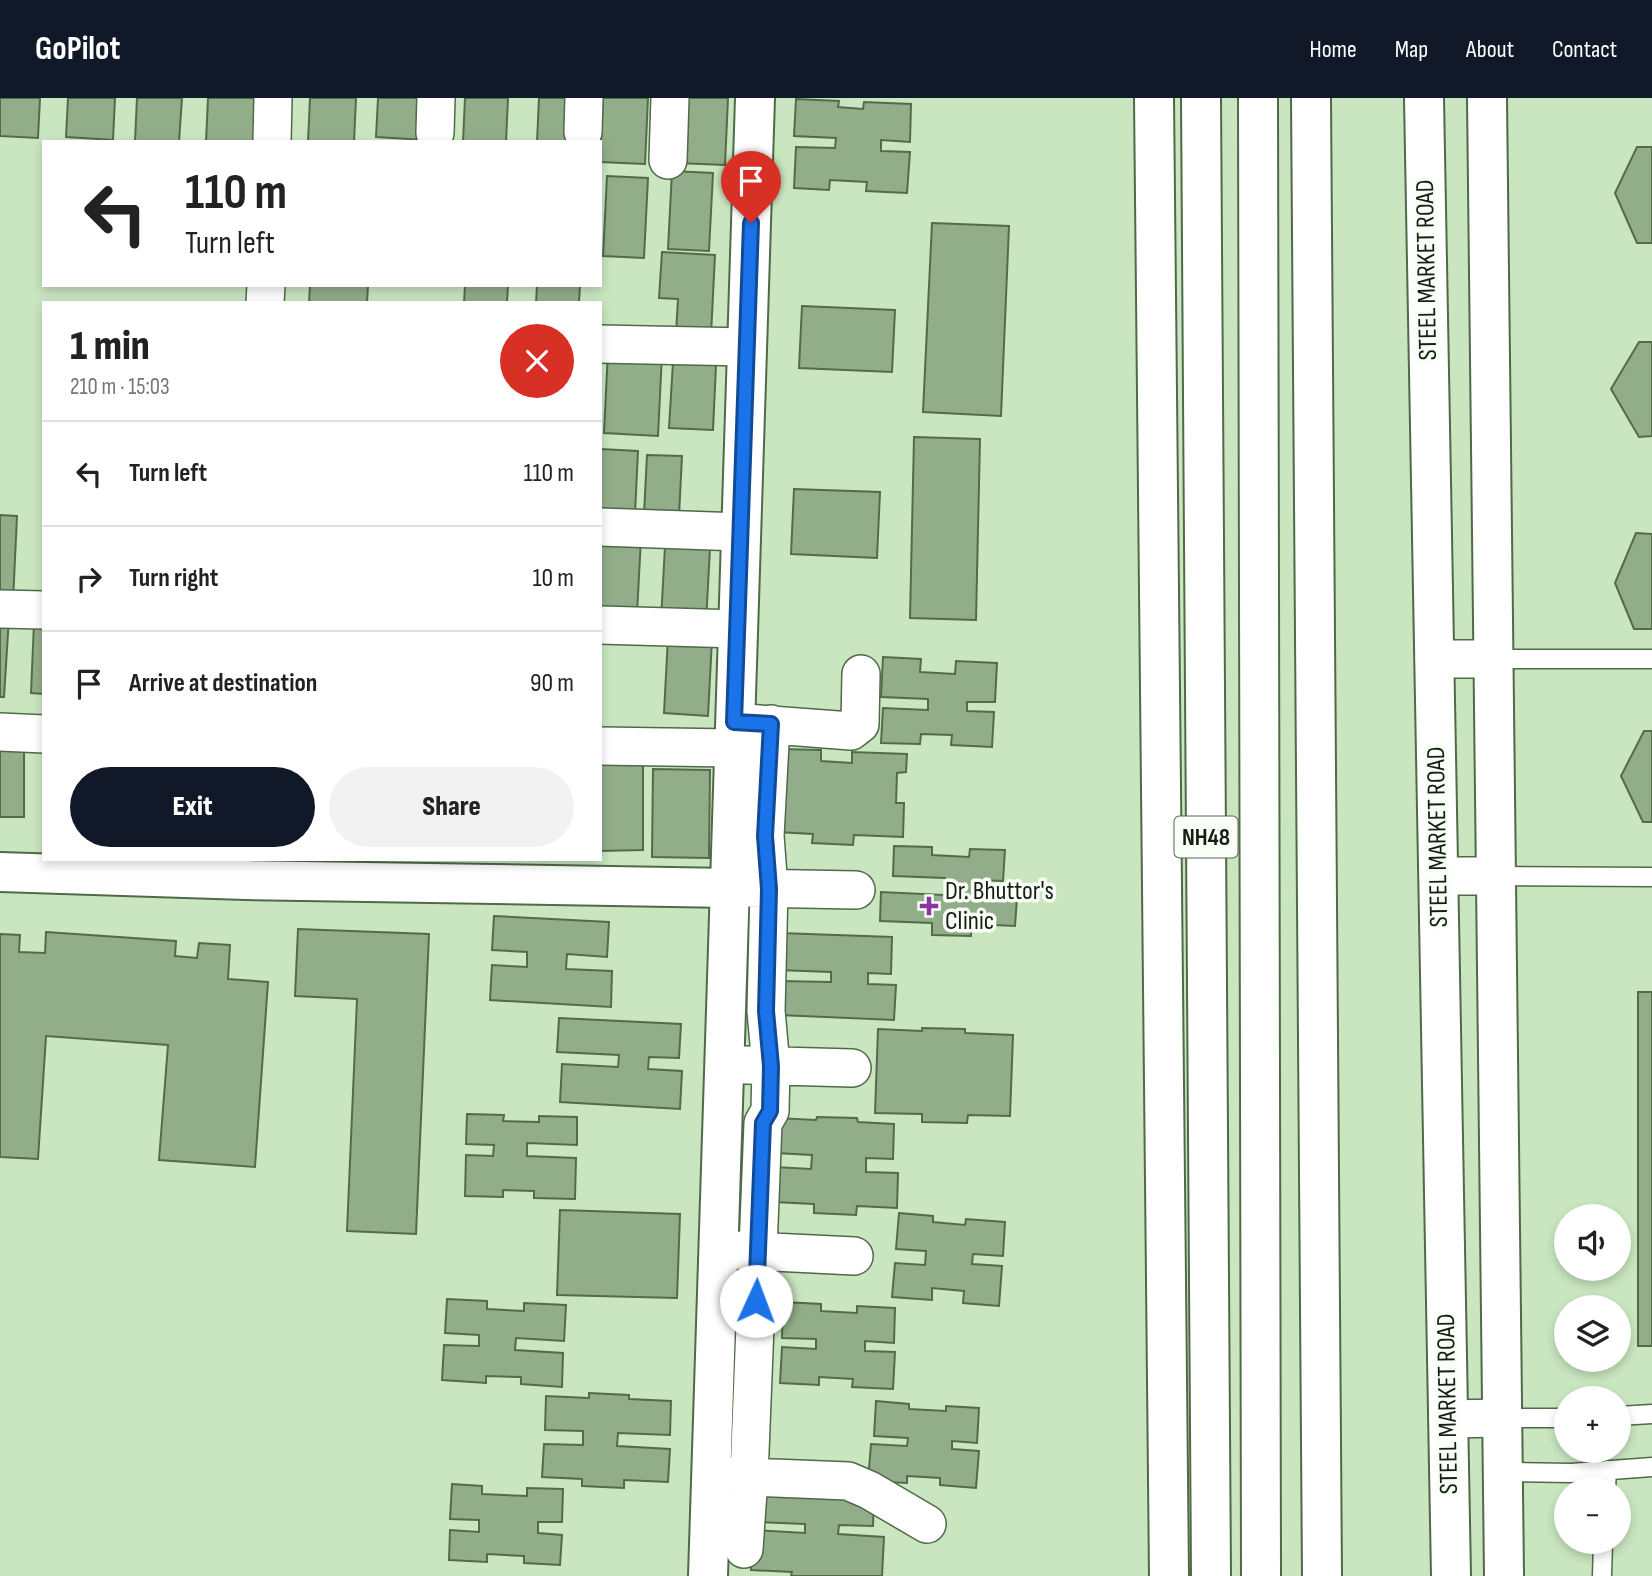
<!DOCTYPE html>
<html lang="en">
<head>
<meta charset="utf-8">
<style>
  :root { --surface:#fff; --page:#f2f2f2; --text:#222; --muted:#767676; --line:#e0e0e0; --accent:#111827 }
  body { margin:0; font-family:"Sofia Sans Condensed",sans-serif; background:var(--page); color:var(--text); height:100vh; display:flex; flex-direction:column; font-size:26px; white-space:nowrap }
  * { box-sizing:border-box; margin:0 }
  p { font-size:23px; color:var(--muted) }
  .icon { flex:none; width:38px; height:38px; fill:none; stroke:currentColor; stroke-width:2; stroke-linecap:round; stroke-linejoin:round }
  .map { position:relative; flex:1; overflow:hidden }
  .details { position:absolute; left:42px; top:203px; width:560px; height:560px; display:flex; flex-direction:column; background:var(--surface); border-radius:0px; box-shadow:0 4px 10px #0003 }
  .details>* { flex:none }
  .hud { position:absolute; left:42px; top:42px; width:560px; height:147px; border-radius:0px; box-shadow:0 4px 10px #0003; background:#fff; color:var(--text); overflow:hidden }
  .controls { position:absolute; left:1554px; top:1106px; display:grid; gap:14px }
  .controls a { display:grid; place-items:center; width:77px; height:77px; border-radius:50%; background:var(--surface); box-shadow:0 4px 10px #0003; font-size:35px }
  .pin { position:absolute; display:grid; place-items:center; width:60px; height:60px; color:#fff; margin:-72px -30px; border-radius:50% 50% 50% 0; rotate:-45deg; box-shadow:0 0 7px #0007 }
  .pin .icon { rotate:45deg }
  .me { position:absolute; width:77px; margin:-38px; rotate:2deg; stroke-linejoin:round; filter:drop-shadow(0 0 5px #0008) }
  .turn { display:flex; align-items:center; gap:24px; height:147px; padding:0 28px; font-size:32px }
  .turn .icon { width:91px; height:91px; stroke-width:2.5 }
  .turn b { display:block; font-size:49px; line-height:60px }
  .round { display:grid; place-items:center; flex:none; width:74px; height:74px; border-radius:37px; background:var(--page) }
  .summary { display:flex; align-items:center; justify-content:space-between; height:119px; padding:0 28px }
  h1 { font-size:42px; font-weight:800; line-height:52px }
  .cta { display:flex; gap:14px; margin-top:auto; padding:14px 28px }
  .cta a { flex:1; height:80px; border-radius:42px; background:var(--accent); color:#fff; font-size:28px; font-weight:800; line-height:80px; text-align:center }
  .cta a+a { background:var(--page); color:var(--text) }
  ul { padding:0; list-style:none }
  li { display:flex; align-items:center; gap:21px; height:105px; padding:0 28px; border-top:2px solid var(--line) }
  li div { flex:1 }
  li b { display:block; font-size:26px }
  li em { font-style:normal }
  header { display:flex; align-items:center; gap:42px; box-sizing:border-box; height:98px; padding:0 35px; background:var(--accent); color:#fff }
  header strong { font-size:33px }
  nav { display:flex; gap:38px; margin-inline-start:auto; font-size:24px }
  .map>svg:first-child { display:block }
  .building { fill:#92ad89; stroke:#526c4a; stroke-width:2 }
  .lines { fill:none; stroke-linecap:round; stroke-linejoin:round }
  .lane-casing { stroke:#506948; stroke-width:21 }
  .street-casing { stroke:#506948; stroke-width:40 }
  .secondary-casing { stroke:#506948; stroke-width:42 }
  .highway-casing { stroke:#506948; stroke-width:42 }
  .lane { stroke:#fff; stroke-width:18 }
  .street { stroke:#fff; stroke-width:37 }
  .secondary { stroke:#fff; stroke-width:38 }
  .highway { stroke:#fff; stroke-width:38 }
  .route-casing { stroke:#114b97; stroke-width:18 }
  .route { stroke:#1a73e8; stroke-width:12 }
  .poi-dot { fill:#8c35a2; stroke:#f9fff7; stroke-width:2.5 }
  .labels { text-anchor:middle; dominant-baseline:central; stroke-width:7; stroke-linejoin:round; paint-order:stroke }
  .shield { fill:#f9fff7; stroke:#596256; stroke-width:2 }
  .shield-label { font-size:24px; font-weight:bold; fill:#141e11 }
  .street-label { font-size:26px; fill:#141e11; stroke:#f9fff7 }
  .poi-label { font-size:26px; fill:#141e11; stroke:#f9fff7; text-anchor:start }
</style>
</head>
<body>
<header>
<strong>GoPilot</strong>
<nav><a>Home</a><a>Map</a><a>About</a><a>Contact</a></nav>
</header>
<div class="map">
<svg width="1652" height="1478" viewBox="0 0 1652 1478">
  <rect width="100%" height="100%" fill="#c9e6c0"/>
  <!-- building -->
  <path class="building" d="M0 0H40L38 40 0 38Z
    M68 0H115L113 42 66 39Z
    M137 0H182L179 44 135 43Z
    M208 0H265L263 44H206Z
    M310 0H356L354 44H308Z
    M378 0H427L425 42 376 39Z
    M465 0H508L506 44H463Z
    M539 0H581L578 44H537Z
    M603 0H648L645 66 600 64Z
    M680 0H728L725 67 677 65Z
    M796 1 839 3 838 9 863 11 864 4 911 6 910 44 881 42V53L910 54 907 95 866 93 867 84 830 82 829 92 794 90 796 49 835 50 836 40 794 38Z
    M1637 49H1652V145H1637L1615 95Z
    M672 73 713 75 709 153 668 151Z
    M607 78 648 80 644 160 603 158Z
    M932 125 1009 128 1001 318 923 314Z
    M662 154 715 157 711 237 676 235 678 201 659 200Z
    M310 187H368L367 205H309Z
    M465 187H508L507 205H464Z
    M537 187H580L579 205H536Z
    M802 208 895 212 892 274 799 270Z
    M1639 244H1652V338L1639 339 1611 291Z
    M608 253 662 256 658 338 604 335Z
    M673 264 716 267 713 332 669 330Z
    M914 339 980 341 976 522 910 520Z
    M600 351 638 353 635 416 600 414Z
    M647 357 682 358 679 418 644 416Z
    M794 391 880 394 877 460 791 456Z
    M0 417 17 418 13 503 0 502Z
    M1636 435 1652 436V531H1634L1615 485Z
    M600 438 641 440 637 516 600 514Z
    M665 448 710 450 706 525 661 522Z
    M0 519 9 520 4 599H0Z
    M34 525 44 526V596L31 595Z
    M668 539 712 541 708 618 664 615Z
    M883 559 921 561 920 574 955 576 956 563 997 565 995 604H967V613L994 614 992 649 951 647 952 637 921 636 920 646 881 645 883 610 928 612V601L881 599Z
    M1644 633H1652V724H1643L1621 678Z
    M0 647 24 648V719H0Z
    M781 651 821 652V663L852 665V654L907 656 906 674 897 675 896 705H904L903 739 854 737 853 747 812 745 813 736 777 734Z
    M600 666 643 667V752L600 753Z
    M653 671 710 672 709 760 652 759Z
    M894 748 932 749V757L969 759 970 751 1005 752 1003 783 978 782 977 798 1017 800 1015 828 971 826V838L932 837V825L880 823 881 794 944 797 945 780 893 778Z
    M494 818 609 824 607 859 567 856 566 871 612 873 611 909 490 902 492 867 527 869V854L492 852Z
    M298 831 429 836 416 1136 347 1133 357 901 295 898Z
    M46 834 176 843 175 858 197 860 199 845 230 847 228 881 268 884 255 1069 159 1062 168 947 46 938 38 1061 0 1059V836L20 837 19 854 45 855Z
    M780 835 892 839 891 876 868 875V886L896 887 894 922 779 917 780 883 831 884V874L778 872Z
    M1638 894H1652V1248H1638Z
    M559 920 681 926 679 960 649 959 648 971 682 973 680 1011 560 1004 562 966 618 969 619 957 557 954Z
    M922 930 965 931V935L1013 937 1010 1018 968 1017 967 1025 922 1024V1016L875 1015 878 931 922 933Z
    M467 1016 504 1017 503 1023 539 1024V1018L577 1019V1047L527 1045V1058L576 1060 575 1101 534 1100V1093L503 1092V1099L465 1098 466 1057 493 1058 494 1047 466 1046Z
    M817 1019 857 1020 858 1024 894 1026 893 1061 866 1060V1074L898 1075 897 1110 857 1108 856 1117 814 1115V1106L774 1104 775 1069 811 1071 812 1057 776 1055 777 1020 816 1022Z
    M560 1112 680 1116 677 1200 557 1197Z
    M899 1115 933 1118V1124L965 1127 966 1121 1005 1124 1003 1158 973 1156 972 1166 1002 1168 999 1208 963 1205 964 1193 932 1190V1202L892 1199 895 1165 925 1167 926 1153 896 1151Z
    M447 1201 487 1203V1211L524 1213V1205L566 1207 564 1243 516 1240 515 1252 563 1255 562 1289 521 1286V1279L486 1278V1285L442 1282 444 1247 479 1248V1237L445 1235Z
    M783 1204 821 1206V1213L857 1215V1208L895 1210 894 1245 865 1243V1253L895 1254 893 1291 852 1289 853 1281 819 1279V1287L780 1285 782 1249 816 1251V1241L782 1240Z
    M589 1295 629 1297V1301L671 1303 670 1337 618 1335 617 1348 670 1351 668 1384 624 1382V1390L582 1388V1381L542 1379 544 1346 583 1347V1333L545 1332 546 1298 589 1300Z
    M876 1303 909 1306V1311L946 1313V1308L979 1310 977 1345 952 1343V1351L979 1353 976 1390 940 1387V1380L907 1378V1385L868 1383 871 1346 907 1348 908 1340 874 1338Z
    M452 1386 482 1388V1396L527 1398V1390L563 1391 562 1424H538V1435L562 1437 560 1467 524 1465V1458L487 1456V1464L449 1462 450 1432 479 1434V1422L450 1421Z
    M759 1392 874 1397 873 1428 839 1427 838 1436 884 1439 882 1478H791L792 1474 751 1472 753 1432 805 1435V1426L757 1424Z"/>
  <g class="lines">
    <!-- lane casing -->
    <g class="lane-casing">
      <path id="lane" d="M1494 561H1652
        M1496 778 1652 779
        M1619 1318 1652 1316
        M1503 1320H1566
        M1503 1374 1571 1375 1652 1369
        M1606 1391 1607 1372
        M1602 1478 1603 1444"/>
    </g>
    <!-- street casing -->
    <g class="street-casing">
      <path id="street" d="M583 34 584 0
        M435 35 436 0
        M272 44 273 0
        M668 62 670 0
        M265 205 266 187
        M600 246 747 249
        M600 429 741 434
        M0 511 44 512
        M600 527 738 531
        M1434 561H1494
        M746 625 851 633 860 626 861 576
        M0 634 44 636
        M600 648 733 650
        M1438 778H1496
        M745 790 856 792
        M746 967 852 970
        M733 1152 854 1158
        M1448 1321 1503 1320
        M726 1378 848 1383 869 1392 927 1426
        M744 1451 749 1379 763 1025 770 1013 771 968 766 913 769 791 765 738 771 626"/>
    </g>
    <!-- secondary casing -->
    <g class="secondary-casing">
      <path id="secondary" d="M1154 0 1169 1478
        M1311 0 1322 1478
        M1424 0 1451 1478
        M1487 0 1504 1478
        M0 774 246 782 730 790
        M708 1478 755 0"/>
    </g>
    <!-- highway casing -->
    <g class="highway-casing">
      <path id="highway" d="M1201 0 1211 1478
        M1258 0 1261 1478"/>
    </g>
    <!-- lane -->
    <use href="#lane" class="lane"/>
    <!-- street -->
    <use href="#street" class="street"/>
    <!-- secondary -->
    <use href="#secondary" class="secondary"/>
    <!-- highway -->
    <use href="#highway" class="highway"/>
  </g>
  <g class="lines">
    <!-- route casing -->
    <g class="route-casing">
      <path id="route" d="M751 125 734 624 771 626 765 738 769 791 766 913 771 968 770 1013 763 1025 756 1203"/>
    </g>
    <!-- route -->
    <use href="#route" class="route"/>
  </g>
  <!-- markers -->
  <path class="poi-dot" d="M925.5 797.5h7v7h7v7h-7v7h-7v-7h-7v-7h7z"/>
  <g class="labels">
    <!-- shield labels -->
    <rect class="shield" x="1174.5" y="718.5" width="63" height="41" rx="5"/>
    <g class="shield-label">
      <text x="1206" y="739">NH48</text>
    </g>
    <!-- street labels -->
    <g class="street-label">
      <text transform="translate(1427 172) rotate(-91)">STEEL MARKET ROAD</text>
      <text transform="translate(1438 739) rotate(-91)">STEEL MARKET ROAD</text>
      <text transform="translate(1448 1306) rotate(-91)">STEEL MARKET ROAD</text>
    </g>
    <!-- poi labels -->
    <g class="poi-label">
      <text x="945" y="793">Dr. Bhuttor's<tspan x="945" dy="30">Clinic</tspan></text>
    </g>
  </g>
</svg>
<div class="controls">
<a><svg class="icon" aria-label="sound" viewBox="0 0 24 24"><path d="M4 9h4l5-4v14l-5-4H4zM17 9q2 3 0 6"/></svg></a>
<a><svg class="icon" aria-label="layers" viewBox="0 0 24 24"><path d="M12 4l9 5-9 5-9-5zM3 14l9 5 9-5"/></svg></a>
<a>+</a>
<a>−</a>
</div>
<div class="pin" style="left:751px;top:125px;background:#d93025"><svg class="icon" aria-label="arrive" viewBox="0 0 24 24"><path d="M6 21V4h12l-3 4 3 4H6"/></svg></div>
<svg class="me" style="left:756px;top:1203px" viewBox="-20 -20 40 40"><circle r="19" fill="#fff"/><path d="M0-13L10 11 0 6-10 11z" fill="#1a73e8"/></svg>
<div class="hud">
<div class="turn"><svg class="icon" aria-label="left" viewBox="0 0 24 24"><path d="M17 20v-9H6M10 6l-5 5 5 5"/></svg><div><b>110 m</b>Turn left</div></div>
</div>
<section class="details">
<div class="summary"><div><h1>1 min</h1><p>210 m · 15:03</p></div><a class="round" style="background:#d93025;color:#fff"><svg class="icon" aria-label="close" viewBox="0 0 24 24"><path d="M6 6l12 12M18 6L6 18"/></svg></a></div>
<ul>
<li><svg class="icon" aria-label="left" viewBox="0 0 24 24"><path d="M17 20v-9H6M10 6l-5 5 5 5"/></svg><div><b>Turn left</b></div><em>110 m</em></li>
<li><svg class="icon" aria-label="right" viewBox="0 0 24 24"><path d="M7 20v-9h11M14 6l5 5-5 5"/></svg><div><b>Turn right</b></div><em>10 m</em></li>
<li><svg class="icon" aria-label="arrive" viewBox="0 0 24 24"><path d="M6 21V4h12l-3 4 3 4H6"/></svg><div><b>Arrive at destination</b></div><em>90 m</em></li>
</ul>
<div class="cta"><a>Exit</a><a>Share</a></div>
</section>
</div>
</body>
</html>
